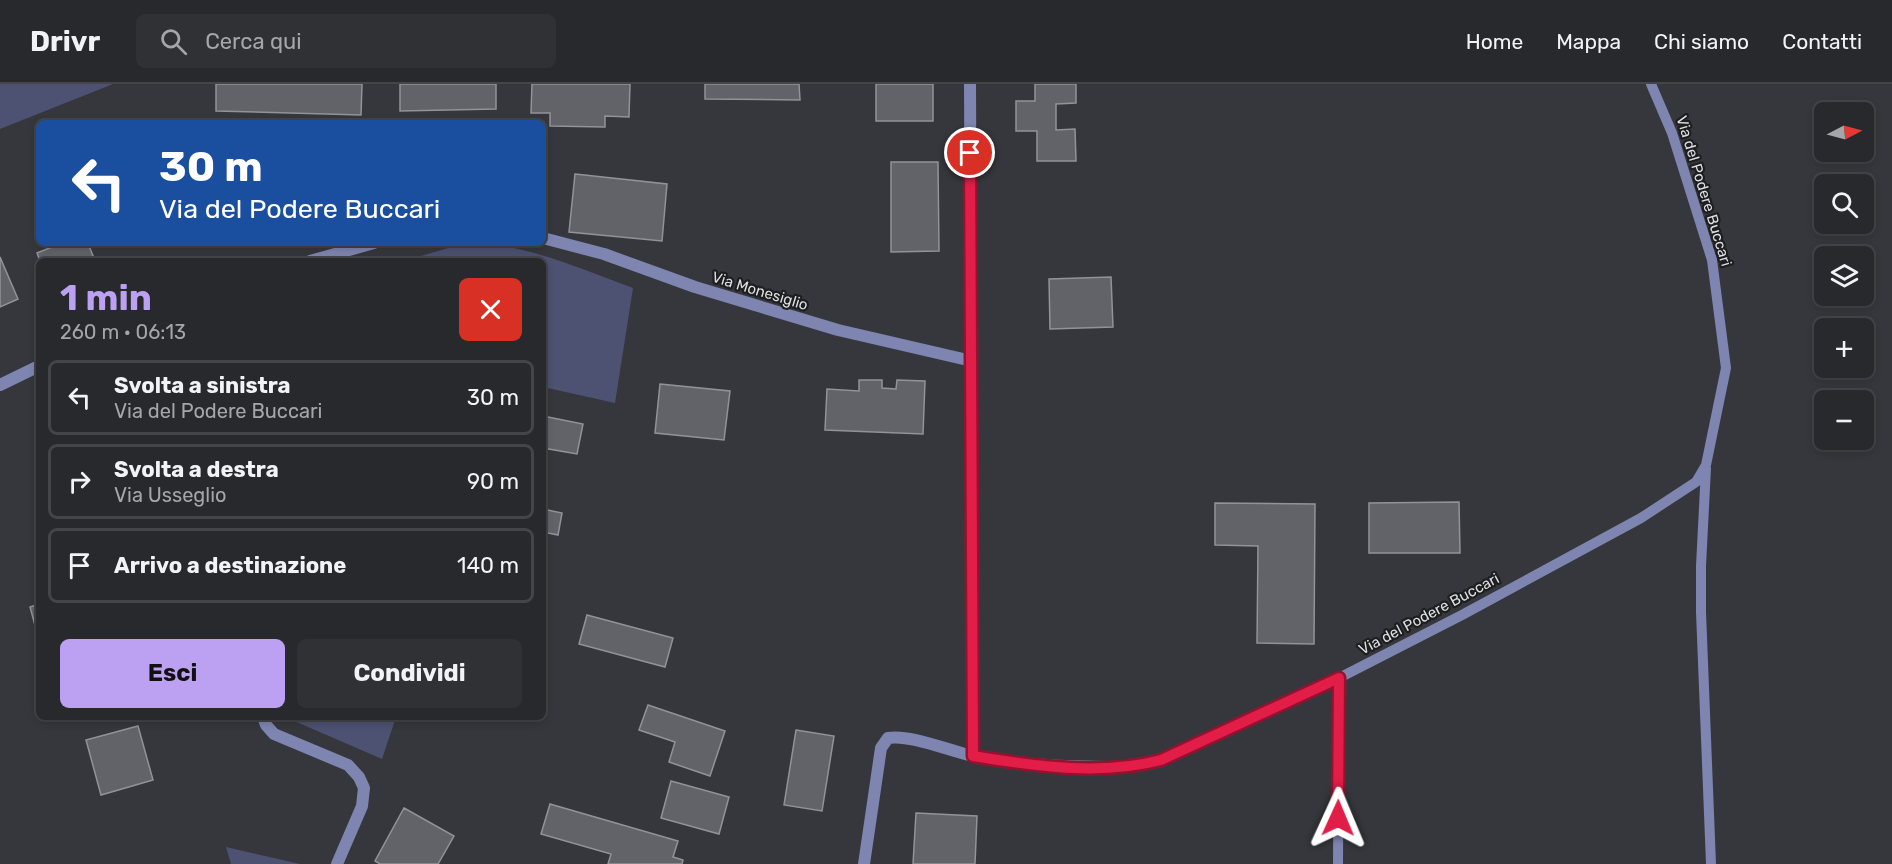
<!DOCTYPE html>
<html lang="it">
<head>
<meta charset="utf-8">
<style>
  :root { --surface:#28292d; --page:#303135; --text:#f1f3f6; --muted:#a5a6aa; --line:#444549; --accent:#bca0f2 }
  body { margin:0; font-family:Rubik,sans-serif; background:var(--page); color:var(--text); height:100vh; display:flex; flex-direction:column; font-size:22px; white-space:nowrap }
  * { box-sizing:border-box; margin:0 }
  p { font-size:20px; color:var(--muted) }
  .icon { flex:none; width:33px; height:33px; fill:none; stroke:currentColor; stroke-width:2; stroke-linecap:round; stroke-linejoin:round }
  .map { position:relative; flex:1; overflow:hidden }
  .panel { position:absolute; left:36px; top:174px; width:510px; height:462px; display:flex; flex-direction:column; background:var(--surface); border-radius:9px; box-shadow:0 3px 9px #0003,0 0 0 2px var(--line) }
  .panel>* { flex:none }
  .top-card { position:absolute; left:36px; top:36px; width:510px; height:126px; border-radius:9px; box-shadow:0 3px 9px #0003,0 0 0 2px var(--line); background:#1a4fa0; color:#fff; overflow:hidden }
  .needle { width:39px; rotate:84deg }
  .fabs { position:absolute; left:1814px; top:18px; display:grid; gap:12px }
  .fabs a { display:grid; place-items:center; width:60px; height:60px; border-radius:9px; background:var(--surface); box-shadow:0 3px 9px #0003,0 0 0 2px var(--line); font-size:30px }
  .pin { position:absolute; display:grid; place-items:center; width:51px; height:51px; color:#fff; margin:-26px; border:3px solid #fff; border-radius:50%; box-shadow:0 2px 6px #0007 }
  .me { position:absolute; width:66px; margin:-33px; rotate:1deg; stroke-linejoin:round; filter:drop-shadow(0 0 4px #0008) }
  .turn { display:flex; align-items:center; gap:21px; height:126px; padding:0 24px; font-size:27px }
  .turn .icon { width:78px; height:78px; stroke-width:2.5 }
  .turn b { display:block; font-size:42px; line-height:51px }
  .round { display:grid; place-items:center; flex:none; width:63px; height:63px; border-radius:9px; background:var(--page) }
  .head { display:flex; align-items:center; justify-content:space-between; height:102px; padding:0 24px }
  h1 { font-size:36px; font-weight:700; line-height:45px; color:var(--accent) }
  .cta { display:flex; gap:12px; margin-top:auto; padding:12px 24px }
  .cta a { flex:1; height:69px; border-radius:9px; background:var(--accent); color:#111; font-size:24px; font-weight:700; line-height:69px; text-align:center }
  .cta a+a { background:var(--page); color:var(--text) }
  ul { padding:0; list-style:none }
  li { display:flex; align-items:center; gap:18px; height:75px; margin:0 12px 9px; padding:0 12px; border:3px solid var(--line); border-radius:9px }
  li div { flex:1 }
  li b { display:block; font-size:22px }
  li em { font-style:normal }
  header { display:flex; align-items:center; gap:36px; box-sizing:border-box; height:84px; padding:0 30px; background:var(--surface); border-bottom:2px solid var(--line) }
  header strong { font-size:28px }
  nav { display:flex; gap:33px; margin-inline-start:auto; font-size:21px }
  .search { width:420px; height:54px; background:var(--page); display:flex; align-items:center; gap:15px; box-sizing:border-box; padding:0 21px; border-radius:9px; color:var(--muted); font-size:22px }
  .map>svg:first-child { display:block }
  .green { fill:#4d5172 }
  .building { fill:#626369; stroke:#929399; stroke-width:1.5 }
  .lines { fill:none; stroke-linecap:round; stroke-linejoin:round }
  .lane { stroke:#7e85b0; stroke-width:10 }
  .street { stroke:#7e85b0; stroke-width:12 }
  .route-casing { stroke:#92132f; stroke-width:15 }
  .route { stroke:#e11d48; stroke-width:10 }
  .labels { text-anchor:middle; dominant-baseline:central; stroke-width:4.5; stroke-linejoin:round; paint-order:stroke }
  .street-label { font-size:15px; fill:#dddee1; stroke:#1e1e21 }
</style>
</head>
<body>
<header>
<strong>Drivr</strong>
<div class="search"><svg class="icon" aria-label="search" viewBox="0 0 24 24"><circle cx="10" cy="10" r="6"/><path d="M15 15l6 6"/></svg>Cerca qui</div>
<nav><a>Home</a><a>Mappa</a><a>Chi siamo</a><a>Contatti</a></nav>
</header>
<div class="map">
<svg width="1892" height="780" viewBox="0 0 1892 780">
  <rect width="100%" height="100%" fill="#36373c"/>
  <!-- green -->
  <path class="green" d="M0 0H113L0 45Z
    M465 159C525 159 578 184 633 204L615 319 543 303V177H404Z
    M285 633H396L382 675Z
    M226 763 300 780H231Z"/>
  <!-- building -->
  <path class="building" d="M216 0H362L361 31 216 27Z
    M400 0H496V25L400 27Z
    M532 0H630L629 33 605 32V43L550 42V29H531Z
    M705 0H799L800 16 705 15Z
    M876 0H933V37H876Z
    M1035 0H1076V19L1056 20V46L1075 45 1076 77H1037V47H1016V17H1035Z
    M891 78H938L939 167 891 168Z
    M575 90 667 100 662 157 569 148Z
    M62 159H88L95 177H40L37 169Z
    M0 173 18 215 0 223Z
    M1111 193 1113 243 1050 245 1049 195Z
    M859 296H882V304L896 305 897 296 925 297 923 350 825 346 827 305 859 307Z
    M660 300 730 307 724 356 655 349Z
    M543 332 583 340 577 370 543 364Z
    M1459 418 1460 469H1369V419Z
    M1215 419 1315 420 1314 560 1257 559 1258 462 1215 461Z
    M543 425 562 429 558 451 543 448Z
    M39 520V556L30 523Z
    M587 531 673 554 665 583 579 560Z
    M648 621 725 647 710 692 669 678 675 658 639 646Z
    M138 642 153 696 101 711 86 656Z
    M796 646 834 652 822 727 784 721Z
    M671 697 729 713 719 750 661 734Z
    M550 720 678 757 673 773 683 776 682 780H608L611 770 541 750Z
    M404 724 454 752 438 780H380L375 777Z
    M916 729 977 732 975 780H913Z"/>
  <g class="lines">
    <!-- lane -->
    <path class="lane" d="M1706 384 1701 482V528L1711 780
      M1128 683 1161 676 1339 594 1462 531 1641 434 1696 398 1706 381 1726 284 1712 176 1672 49 1651 0
      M1338 780 1339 594"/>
    <!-- street -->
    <path class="street" d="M970 0 973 672
      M543 154 604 170 695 203 838 246 972 277
      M310 177 374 159
      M0 301 39 282
      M263 633 266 641 274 650 348 681 359 693 364 704 362 722 337 780
      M864 780 881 664 888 654C910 650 950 667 973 672 1025 682 1076 683 1128 683"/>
  </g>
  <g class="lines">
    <!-- route casing -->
    <g class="route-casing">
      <path id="route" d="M970 69 973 672C1034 682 1100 692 1161 676L1339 594 1338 734"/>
    </g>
    <!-- route -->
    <use href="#route" class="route"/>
  </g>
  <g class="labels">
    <!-- street labels -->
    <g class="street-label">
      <text transform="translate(1704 107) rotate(73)">Via del Podere Buccari</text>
      <text transform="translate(760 207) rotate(17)">Via Monesiglio</text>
      <text transform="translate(1429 530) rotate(-28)">Via del Podere Buccari</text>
    </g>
  </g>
</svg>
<div class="fabs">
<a><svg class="needle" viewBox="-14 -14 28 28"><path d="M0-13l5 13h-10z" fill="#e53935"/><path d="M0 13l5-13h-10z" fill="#a5a6aa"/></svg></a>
<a><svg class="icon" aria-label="search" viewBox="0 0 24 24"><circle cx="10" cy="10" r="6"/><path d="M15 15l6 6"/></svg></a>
<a><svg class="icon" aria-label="layers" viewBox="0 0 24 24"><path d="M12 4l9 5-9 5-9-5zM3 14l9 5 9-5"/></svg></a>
<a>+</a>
<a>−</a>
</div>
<div class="pin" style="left:970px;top:69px;background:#d93025"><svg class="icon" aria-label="arrive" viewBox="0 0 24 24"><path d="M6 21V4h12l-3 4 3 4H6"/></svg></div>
<svg class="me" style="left:1338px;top:734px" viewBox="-20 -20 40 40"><path d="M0-17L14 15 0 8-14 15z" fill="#e11d48" stroke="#fff" stroke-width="4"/></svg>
<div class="top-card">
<div class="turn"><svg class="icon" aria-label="left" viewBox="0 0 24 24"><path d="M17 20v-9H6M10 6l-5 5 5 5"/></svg><div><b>30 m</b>Via del Podere Buccari</div></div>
</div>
<section class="panel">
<div class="head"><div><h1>1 min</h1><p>260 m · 06:13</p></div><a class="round" style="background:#d93025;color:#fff"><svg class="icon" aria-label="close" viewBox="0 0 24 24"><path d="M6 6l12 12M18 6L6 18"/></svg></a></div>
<ul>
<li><svg class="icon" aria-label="left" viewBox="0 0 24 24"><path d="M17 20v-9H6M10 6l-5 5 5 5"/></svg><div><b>Svolta a sinistra</b><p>Via del Podere Buccari</p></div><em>30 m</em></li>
<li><svg class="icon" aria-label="right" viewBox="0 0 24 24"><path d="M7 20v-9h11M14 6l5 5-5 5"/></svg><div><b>Svolta a destra</b><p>Via Usseglio</p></div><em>90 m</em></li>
<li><svg class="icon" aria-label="arrive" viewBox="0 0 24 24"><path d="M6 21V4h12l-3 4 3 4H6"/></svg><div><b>Arrivo a destinazione</b></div><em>140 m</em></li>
</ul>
<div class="cta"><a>Esci</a><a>Condividi</a></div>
</section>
</div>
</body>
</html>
